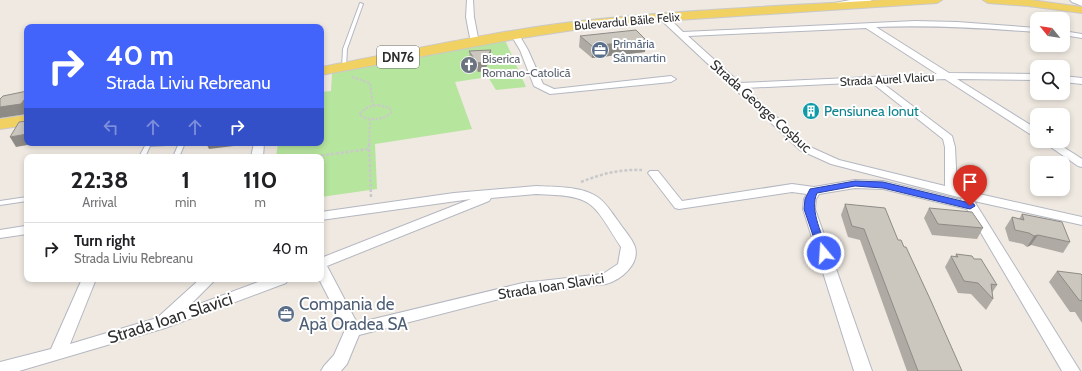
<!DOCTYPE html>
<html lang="en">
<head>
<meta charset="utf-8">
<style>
  :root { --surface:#fff; --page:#f2f2f2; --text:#202124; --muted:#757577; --line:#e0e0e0 }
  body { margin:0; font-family:Cabin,sans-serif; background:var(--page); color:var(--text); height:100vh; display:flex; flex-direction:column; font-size:15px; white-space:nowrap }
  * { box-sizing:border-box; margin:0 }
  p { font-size:13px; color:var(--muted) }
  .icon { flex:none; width:22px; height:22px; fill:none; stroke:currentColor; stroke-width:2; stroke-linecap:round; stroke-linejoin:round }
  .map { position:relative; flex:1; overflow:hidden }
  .details { position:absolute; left:24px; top:154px; width:300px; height:128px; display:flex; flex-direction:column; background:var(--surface); border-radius:8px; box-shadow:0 2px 6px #0003 }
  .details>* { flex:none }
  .banner { position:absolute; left:24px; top:24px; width:300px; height:122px; border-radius:8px; box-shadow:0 2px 6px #0003; background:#4264fb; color:#fff; overflow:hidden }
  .needle { width:26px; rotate:300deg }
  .tools { position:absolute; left:1030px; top:12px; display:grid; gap:8px }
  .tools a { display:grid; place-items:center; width:40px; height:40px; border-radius:8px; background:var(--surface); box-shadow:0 2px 6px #0003; font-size:20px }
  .pin { position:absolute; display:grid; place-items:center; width:34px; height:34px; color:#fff; margin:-41px -17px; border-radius:50% 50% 50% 0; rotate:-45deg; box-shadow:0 0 4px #0007 }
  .pin .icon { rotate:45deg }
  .me { position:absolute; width:44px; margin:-22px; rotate:342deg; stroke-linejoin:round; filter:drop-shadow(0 0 3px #0008) }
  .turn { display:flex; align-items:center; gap:14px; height:84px; padding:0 16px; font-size:18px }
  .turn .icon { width:52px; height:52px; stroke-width:2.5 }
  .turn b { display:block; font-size:28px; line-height:34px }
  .lanes { display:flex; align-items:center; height:38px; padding:0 16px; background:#0003; justify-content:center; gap:20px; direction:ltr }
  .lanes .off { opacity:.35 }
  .eta { display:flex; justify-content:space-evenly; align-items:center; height:68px; text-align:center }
  .eta b { font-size:24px; font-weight:700; line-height:28px }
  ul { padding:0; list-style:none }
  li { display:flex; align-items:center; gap:12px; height:52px; padding:0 16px; border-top:1px solid var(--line) }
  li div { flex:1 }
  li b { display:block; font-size:15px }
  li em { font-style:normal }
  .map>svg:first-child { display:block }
  .green { fill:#b6e59e }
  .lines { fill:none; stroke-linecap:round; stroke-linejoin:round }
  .lane-casing { stroke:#b4b7c1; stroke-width:2 }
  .street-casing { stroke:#b4b7c1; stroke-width:2 }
  .secondary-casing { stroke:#b4b7c1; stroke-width:2 }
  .primary-casing { stroke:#c9c9c9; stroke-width:2 }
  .path-far1 { stroke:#c9c9c9; stroke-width:2; stroke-dasharray:2.5 1.5; stroke-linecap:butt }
  .path { stroke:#c9c9c9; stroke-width:2.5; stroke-dasharray:3 2; stroke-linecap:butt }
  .lane { fill:#fff; fill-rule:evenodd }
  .street { fill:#fff; fill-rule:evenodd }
  .secondary { fill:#fff; fill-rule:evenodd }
  .primary { fill:#f2d163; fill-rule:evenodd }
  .wall { fill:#afaba4 }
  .shaded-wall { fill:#8e8b86 }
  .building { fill:#cbc7bf; stroke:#8e8b86 }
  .route { fill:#4264fb; stroke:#2b41a3 }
  .labels { text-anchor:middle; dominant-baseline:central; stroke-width:4; stroke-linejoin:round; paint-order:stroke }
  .far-street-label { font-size:12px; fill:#2e2e2e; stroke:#fff }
  .far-service-label { font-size:12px; fill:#4e5e75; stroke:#fff; text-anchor:start }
  .far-worship-label { font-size:12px; fill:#5b616d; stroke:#fff; text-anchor:start }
  .shield { fill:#fff; stroke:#6d6d6d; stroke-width:1 }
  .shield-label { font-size:13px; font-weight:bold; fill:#2e2e2e }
  .street-label { font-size:14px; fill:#2e2e2e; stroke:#fff }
  .culture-label { font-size:14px; fill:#0d838f; stroke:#fff; text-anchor:start }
  .near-service-label { font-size:17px; fill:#4e5e75; stroke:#fff; text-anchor:start }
  .near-street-label { font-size:17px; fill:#2e2e2e; stroke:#fff }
</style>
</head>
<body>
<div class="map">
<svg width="1082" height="371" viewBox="0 0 1082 371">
  <rect width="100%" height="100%" fill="#efe9e1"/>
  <!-- green -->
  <path class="green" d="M505 40 526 87 496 90 488 77 455 82 472 129 375 144 377 189 321 197V157H276L278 143H321V92L331 91 332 73Z"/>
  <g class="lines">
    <!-- lane casing -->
    <g class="lane-casing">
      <path id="lane" d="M360 3 363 4 347 49 346 67 342 68 343 49Z
        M151 143H169L166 145 150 146 145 157H139L146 144Z
        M179 143H185L179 157H173Z
        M27 197V201L0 205V201Z"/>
    </g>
    <!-- street casing -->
    <g class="street-casing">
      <path id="street" d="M467 0H473L474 17 479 43 475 45 471 43 466 17Z
        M660 15H666L683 32 915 21 957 22 1037 28V32C983 28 930 25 876 27L949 73 1037 74V80L957 79 1037 129V137L1033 136 945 79 881 82 952 136 955 147 957 189 1082 217V225L974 201 1080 371H1062L967 209 883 189 855 188 819 194 816 199 815 209 872 371H854L803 209 804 199 807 194 792 192 679 209 675 208 648 173 650 171H658L682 201 792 184 814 187 855 180 883 181 961 200 962 198 831 164 800 150 660 19ZM866 28 937 74 740 83 688 36ZM871 82 943 139 945 147V186L839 160 808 146 745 88Z
        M1063 31 1082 34V38L1063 35Z
        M512 33H518L528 50 543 84 554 89 671 76 676 79 671 82 550 94 534 86 520 50 511 35Z
        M1063 76 1082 78V84L1063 82Z
        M1042 141H1054L1082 159V167L1078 166Z
        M254 143H264L263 157H251Z
        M536 186C555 187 579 186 596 196 606 202 611 212 618 221 623 229 632 238 635 247 640 264 621 280 606 284L523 293 359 335 347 364 341 371H321L324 366 334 355 345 330 319 279H321V258L471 199 321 220V212L454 193ZM536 194C594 196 591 200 621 247L618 264 603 274 523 283 357 323 327 266 489 201 491 198Z
        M25 226H27V234L0 238V230Z
        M82 279H96L70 344 157 318 200 279H216L186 309 266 279H288L286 283 165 328 19 371H0V362L51 349Z"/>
    </g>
    <!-- secondary casing -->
    <g class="secondary-casing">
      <path id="secondary" d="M850 0H872L867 3 839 8 834 5 835 3Z
        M1070 0H1082V6L1072 2Z"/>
    </g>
    <!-- primary casing -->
    <g class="primary-casing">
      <path id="primary" d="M883 0H942L937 3 663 21 580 29 515 39 321 75V67C407 51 494 31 581 21 681 10 782 6 883 0Z
        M983 0H1031L1082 7V13L1028 6 988 3Z
        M27 115V125L0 129V119Z"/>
    </g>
    <!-- path-far1 -->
    <path class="path-far1" d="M352 77 370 83 373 105
      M378 105 390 108 391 113C382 120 370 122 360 115V113L368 107Z
      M369 145 370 120"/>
    <!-- path -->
    <path class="path" d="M369 144 371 198
      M311 157 369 149
      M581 182C601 174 620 169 642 170"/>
    <!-- lane -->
    <use href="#lane" class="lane"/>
    <!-- street -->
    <use href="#street" class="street"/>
    <!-- secondary -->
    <use href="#secondary" class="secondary"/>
    <!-- primary -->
    <use href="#primary" class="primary"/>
  </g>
  <!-- wall -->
  <path class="wall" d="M580 36 645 52 592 58 579 47Z
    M491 50V58L484 71 478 72 470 60 469 51Z
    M845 204 898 240 962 371H907L860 240 848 237 841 215Z
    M929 208 983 228 977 239 932 235 924 218Z
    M1022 214 1070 242 1063 253 1031 245 1027 247 1023 244 1009 241 1005 228 1012 217 1019 219Z
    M956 254 974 259 997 285 992 293 993 299 986 310 971 294 958 293 945 267 951 256 955 257Z
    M1057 271 1082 275V323L1075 312H1070L1049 282Z"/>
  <!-- shaded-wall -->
  <path class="shaded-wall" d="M646 40 645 52 592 58V46Z
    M491 50V58L484 71 478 72 477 63Z
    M27 96V114L0 118V107Z
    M27 134V143H39L16 147 10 137Z
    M206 143H242V145L209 149Z
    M1038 235 1031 245 1027 247 1034 236Z"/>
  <!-- building -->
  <path class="building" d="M636 30 646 40 592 46 580 36Z
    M491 50 484 62 477 63 469 51Z
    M27 91V96L21 104 0 107V99L3 96Z
    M27 121V134L10 137 19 122Z
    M845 204 885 208 898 240H901L904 247H906L931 301 962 371H918L864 229 852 226Z
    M929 208 972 212 983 228 938 224Z
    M1022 214 1062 222 1070 242 1038 235 1034 236 1029 233 1015 230 1012 217 1024 220Z
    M956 254 972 256 974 259H981L997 285 991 284 993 299 978 283 964 281 951 256 958 257Z
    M1057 271 1081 274 1082 275V301L1079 300Z"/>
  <!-- route -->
  <path class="route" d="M855 181 883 182 974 204 975 206 970 209 883 188 855 186 817 193C809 210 823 237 829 253L828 256H820L804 209 805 199 810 189Z"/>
  <!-- icons -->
  <defs>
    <g id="office-disc" transform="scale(0.9)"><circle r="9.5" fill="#5c6f8a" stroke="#fff"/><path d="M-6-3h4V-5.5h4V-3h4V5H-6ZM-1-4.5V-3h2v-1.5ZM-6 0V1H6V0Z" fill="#fff"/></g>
    <g id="church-disc" transform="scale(0.9)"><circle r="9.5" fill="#6b7280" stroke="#fff"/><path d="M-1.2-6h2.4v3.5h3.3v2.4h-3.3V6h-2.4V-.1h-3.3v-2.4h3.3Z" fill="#fff"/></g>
    <g id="building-disc" transform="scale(0.9)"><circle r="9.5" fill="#0f9aa8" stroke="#fff"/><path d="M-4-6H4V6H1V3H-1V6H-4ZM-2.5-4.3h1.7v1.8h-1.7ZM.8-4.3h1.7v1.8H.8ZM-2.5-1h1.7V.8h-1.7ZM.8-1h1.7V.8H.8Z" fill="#fff"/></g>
  </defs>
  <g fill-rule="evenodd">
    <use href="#office-disc" x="600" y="50"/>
    <use href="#church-disc" x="469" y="65"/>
    <use href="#building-disc" x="811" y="111"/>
    <use href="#office-disc" x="286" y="314"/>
  </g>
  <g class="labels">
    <!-- far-street labels -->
    <g class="far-street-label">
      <text transform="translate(627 21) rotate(-5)">Bulevardul Băile Felix</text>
      <text transform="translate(887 79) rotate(-3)">Strada Aurel Vlaicu</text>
    </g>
    <!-- far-service labels -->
    <g class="far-service-label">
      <text x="613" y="43">Primăria<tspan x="613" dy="14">Sânmartin</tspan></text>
    </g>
    <!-- far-worship labels -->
    <g class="far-worship-label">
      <text x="482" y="58">Biserica<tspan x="482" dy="14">Romano-Catolică</tspan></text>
    </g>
    <!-- shield labels -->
    <rect class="shield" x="377" y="46" width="42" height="22" rx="3"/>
    <g class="shield-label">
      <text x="398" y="57">DN76</text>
    </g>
    <!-- street labels -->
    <g class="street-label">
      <text transform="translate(761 106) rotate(42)">Strada George Coșbuc</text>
      <text transform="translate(551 286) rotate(-9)">Strada Ioan Slavici</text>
    </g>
    <!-- culture labels -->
    <g class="culture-label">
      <text x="824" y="111">Pensiunea Ionut</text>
    </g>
    <!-- near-service labels -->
    <g class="near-service-label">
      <text x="299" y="304">Compania de<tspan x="299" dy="20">Apă Oradea SA</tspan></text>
    </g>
    <!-- near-street labels -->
    <g class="near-street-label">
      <text transform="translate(170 318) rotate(-18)">Strada Ioan Slavici</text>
    </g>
  </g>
</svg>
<div class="tools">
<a><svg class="needle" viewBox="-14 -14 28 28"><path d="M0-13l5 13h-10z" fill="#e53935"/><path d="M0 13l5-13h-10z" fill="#757577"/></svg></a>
<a><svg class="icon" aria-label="search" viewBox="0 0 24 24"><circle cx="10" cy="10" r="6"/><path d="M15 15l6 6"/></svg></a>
<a>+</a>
<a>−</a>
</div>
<div class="pin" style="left:970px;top:206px;background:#d93025"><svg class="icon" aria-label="arrive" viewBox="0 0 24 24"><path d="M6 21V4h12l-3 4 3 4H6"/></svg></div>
<svg class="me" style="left:824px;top:253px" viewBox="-20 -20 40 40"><circle r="17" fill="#4264fb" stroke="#fff" stroke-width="3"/><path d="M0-11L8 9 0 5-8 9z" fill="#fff"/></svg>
<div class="banner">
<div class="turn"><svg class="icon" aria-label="right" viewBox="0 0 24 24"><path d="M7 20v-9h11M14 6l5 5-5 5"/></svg><div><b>40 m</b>Strada Liviu Rebreanu</div></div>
<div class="lanes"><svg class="icon off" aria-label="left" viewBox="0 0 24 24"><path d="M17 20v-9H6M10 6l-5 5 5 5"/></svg><svg class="icon off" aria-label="ahead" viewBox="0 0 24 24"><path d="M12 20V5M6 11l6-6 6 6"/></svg><svg class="icon off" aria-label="ahead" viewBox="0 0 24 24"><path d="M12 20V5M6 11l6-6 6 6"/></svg><svg class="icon" aria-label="right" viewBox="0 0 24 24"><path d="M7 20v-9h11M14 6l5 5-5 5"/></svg></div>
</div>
<section class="details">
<div class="eta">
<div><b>22:38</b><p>Arrival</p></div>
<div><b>1</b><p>min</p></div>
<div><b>110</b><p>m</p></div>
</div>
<ul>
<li><svg class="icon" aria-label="right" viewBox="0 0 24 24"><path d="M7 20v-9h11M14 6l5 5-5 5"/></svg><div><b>Turn right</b><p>Strada Liviu Rebreanu</p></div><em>40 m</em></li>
</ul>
</section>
</div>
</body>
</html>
